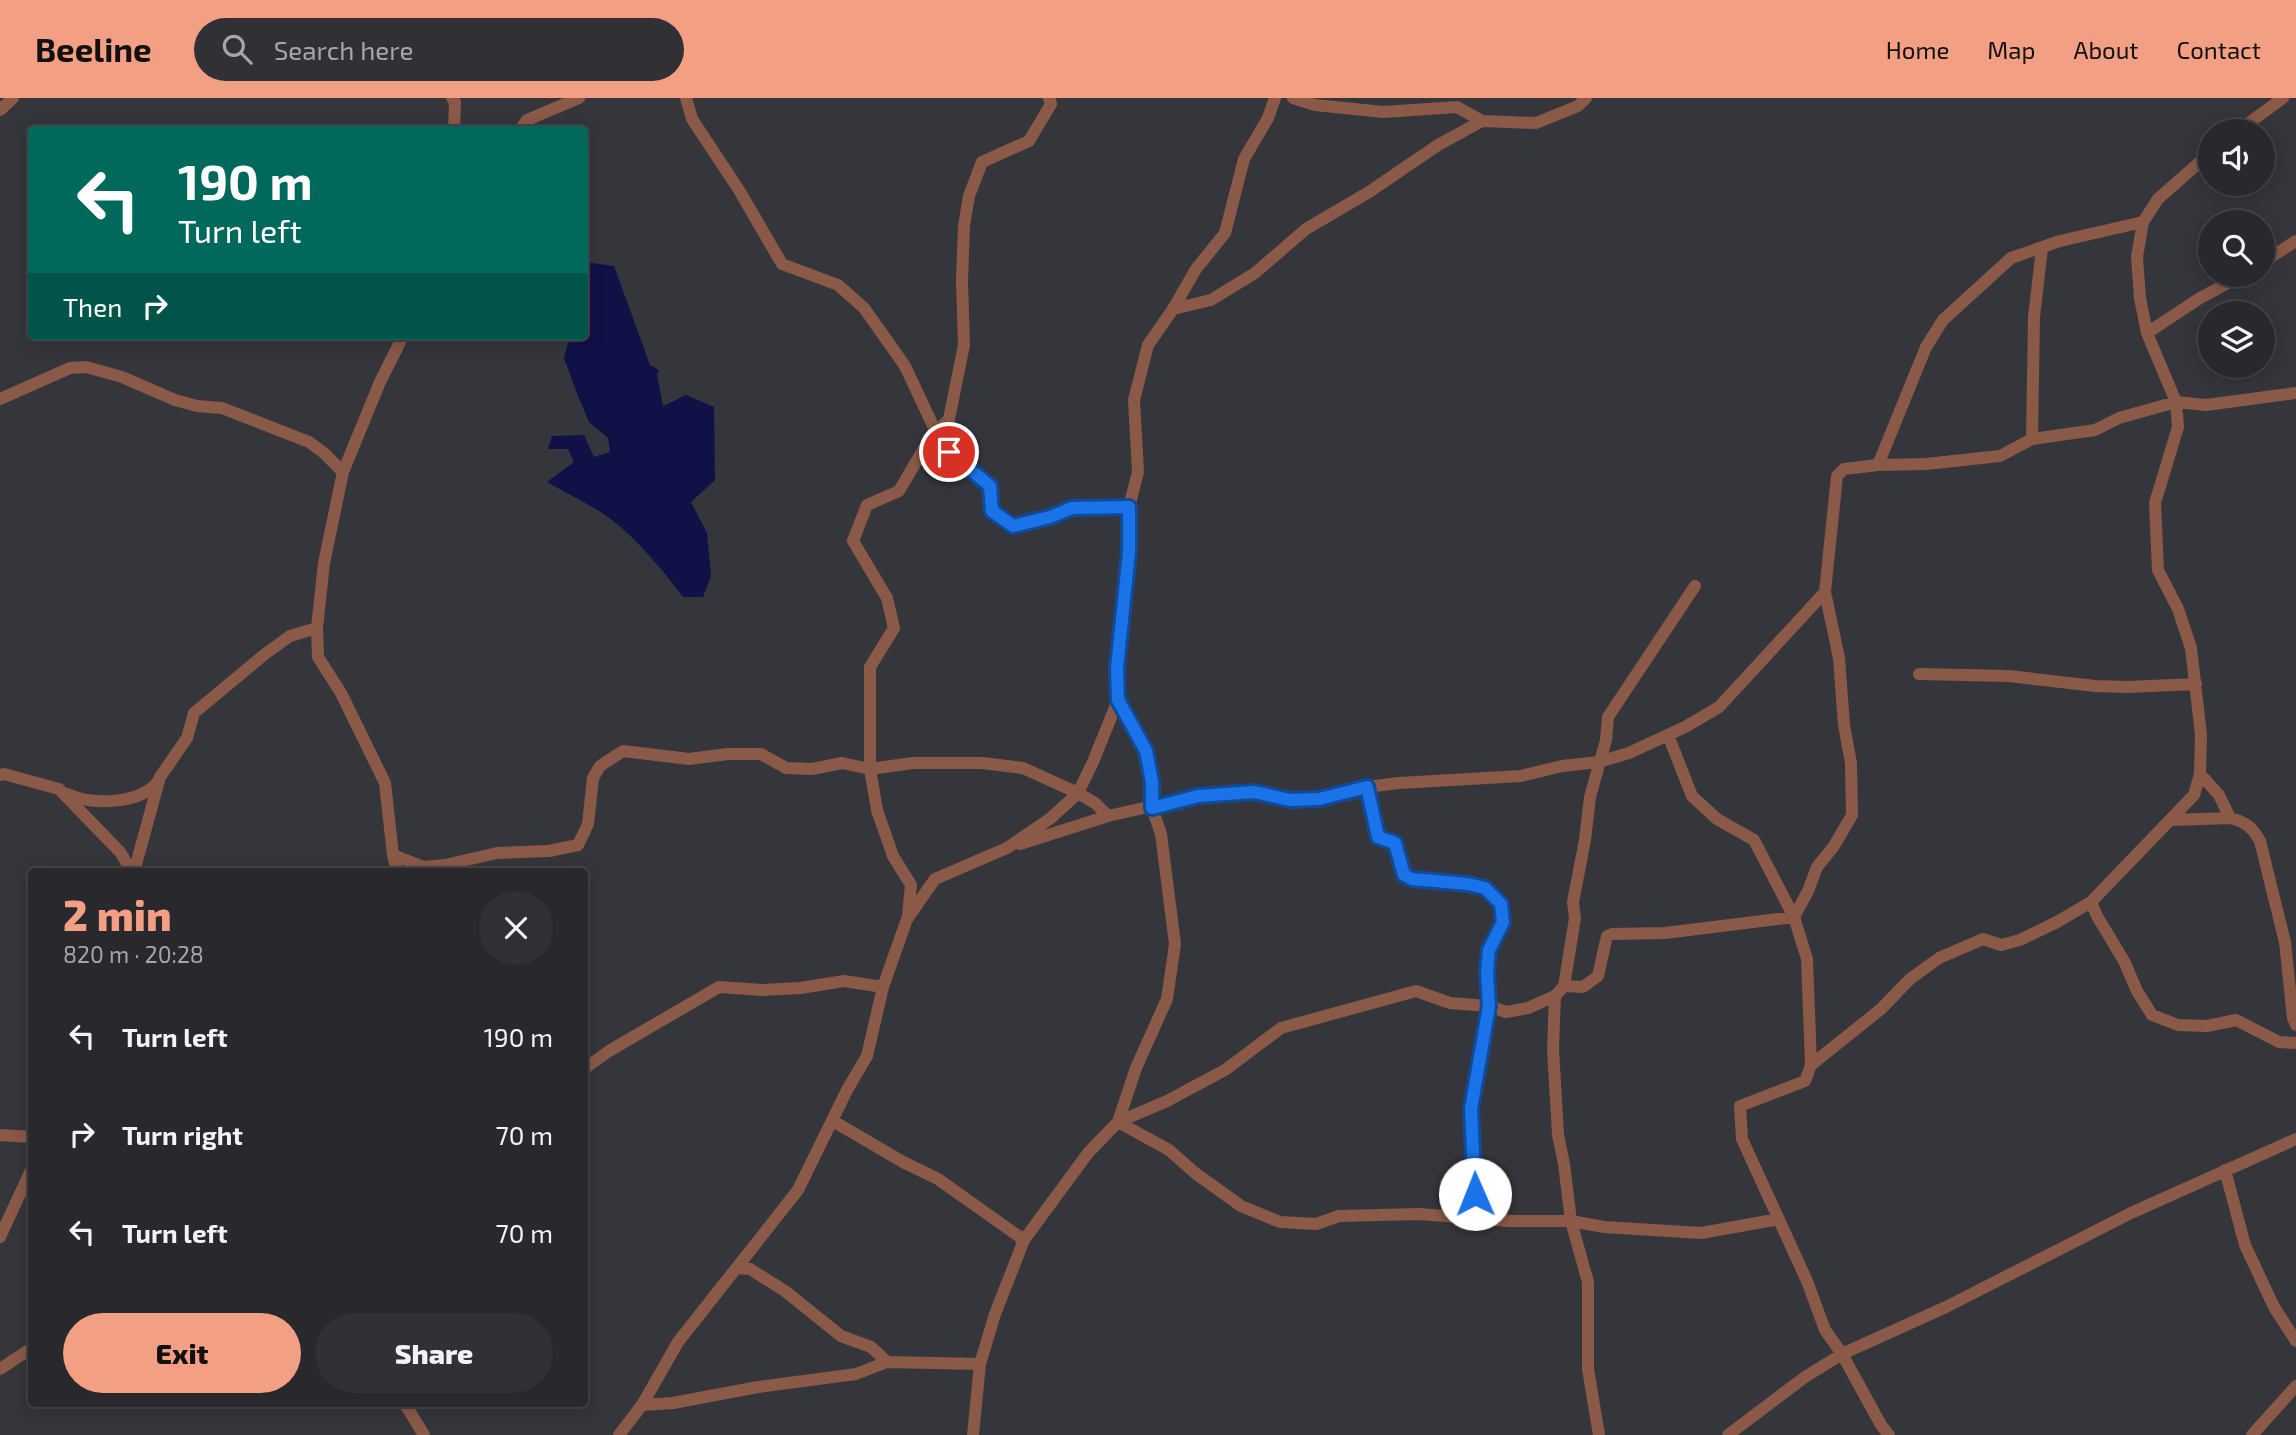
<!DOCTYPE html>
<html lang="en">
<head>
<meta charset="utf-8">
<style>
  :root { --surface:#28282d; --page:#303035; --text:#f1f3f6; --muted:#a5a6aa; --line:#444449; --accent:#f39f83 }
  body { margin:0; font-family:"Exo 2",sans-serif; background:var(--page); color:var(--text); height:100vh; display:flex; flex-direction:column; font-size:26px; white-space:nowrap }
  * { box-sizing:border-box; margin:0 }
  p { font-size:23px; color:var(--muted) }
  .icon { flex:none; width:38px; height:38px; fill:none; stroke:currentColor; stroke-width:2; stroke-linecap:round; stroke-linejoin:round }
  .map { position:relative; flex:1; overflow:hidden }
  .sheet { position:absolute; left:28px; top:770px; width:560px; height:539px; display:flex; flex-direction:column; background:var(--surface); border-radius:7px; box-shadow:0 4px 18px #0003,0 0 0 2px var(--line) }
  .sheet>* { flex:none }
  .guide { position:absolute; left:28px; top:28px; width:560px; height:214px; border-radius:7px; box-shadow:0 4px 18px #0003,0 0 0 2px var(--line); background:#00695c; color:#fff; overflow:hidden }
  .controls { position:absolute; left:2198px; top:21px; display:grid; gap:14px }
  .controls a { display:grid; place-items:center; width:77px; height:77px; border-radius:50%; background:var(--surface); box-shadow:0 4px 18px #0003,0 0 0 2px var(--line); font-size:35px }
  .pin { position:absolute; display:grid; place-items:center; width:60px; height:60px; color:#fff; margin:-30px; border:4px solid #fff; border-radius:50%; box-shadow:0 2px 7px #0007 }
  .me { position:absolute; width:77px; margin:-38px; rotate:359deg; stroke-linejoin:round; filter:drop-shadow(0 0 5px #0008) }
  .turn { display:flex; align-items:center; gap:24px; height:147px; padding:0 35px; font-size:32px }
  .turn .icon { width:91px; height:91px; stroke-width:2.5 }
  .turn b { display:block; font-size:49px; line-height:60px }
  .then { display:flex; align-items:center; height:66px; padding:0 35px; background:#0003; gap:14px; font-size:26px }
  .round { display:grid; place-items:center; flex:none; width:74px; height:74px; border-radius:37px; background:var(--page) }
  .overview { display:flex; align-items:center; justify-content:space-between; height:119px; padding:0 35px }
  h1 { font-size:42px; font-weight:800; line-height:52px; color:var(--accent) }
  .cta { display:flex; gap:14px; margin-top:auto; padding:14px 35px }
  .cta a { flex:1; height:80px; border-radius:42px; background:var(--accent); color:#111; font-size:28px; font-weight:800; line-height:80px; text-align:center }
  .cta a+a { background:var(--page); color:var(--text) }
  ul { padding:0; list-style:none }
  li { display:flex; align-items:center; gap:21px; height:98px; padding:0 35px }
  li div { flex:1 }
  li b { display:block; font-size:26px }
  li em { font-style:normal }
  header { display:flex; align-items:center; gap:42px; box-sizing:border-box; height:98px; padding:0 35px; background:var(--accent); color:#111 }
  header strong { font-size:33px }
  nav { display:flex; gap:38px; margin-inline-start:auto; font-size:24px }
  .search { width:490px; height:63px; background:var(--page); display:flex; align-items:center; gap:18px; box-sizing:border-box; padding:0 24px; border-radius:38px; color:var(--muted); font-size:26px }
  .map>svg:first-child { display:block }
  .water { fill:#101247 }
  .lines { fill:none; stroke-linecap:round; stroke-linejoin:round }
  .minor { stroke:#8a5948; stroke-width:12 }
  .route-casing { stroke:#114b97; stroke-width:18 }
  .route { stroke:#1a73e8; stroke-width:12 }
</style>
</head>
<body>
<header>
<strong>Beeline</strong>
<div class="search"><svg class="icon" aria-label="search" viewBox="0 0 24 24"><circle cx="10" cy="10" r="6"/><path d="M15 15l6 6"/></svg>Search here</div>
<nav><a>Home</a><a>Map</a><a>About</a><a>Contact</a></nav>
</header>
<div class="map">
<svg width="2296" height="1337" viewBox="0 0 2296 1337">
  <rect width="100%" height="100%" fill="#35363c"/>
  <!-- water -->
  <path class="water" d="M585 164 614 168 650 267 659 272 657 276 663 308 686 297 714 309 715 382 691 404 707 435 711 478 703 499H683C660 469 632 434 599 413 583 403 564 394 547 384L574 364 568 351H548L552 338 584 337 594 359 610 354 608 340 589 324 578 298 564 260 570 238H584L589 206 585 203Z"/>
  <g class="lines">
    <!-- minor -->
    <path class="minor" d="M452 0 455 4 454 32
      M686 0 692 21 739 92 782 166 838 187 864 210 905 268 935 332 930 340 990 388 992 413 1013 428 1050 419 1072 410 1129 409
      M1293 0 1315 7 1383 14 1457 9 1482 23
      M0 12 13 0
      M520 32 527 22 579 0
      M2238 33 2283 0
      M2210 55 2158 101 2143 124 2137 159 2140 200 2147 235 2176 304 2178 329 2155 405 2158 472 2178 511 2191 550 2201 637 2200 676 2219 697 2230 720C2246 724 2252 729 2260 743L2285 844 2293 920 2296 927
      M2263 164 2296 143
      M1173 211 1196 171 1225 135 1244 61 1268 20 1275 0
      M2147 235 2200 200 2243 177
      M0 301 70 270 86 269 122 279 175 302 197 308 222 310 309 344 324 355 343 374
      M2032 341 2034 219 2042 150
      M1878 367 1926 366 2000 358 2032 341 2095 332 2119 320 2176 304 2206 307 2296 295
      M1825 494 1839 560 1844 627 1851 665 1852 717 1834 748 1817 769 1808 793 1794 819 1807 861 1811 967 1805 983 1740 1008 1742 1041 1807 1183 1825 1232 1842 1256 1881 1327 1889 1337
      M1919 576 2009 578 2095 588 2128 589 2196 586
      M0 677 4 676 59 691 120 754 132 774
      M1367 689 1378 739 1395 745 1403 777 1412 781 1468 786 1485 790 1501 806 1503 824 1489 852 1487 874 1489 908 1471 1011 1475 1071V1121
      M68 696C90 708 143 706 158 683
      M2171 722 2230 720
      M1020 746 1108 718 1197 698 1254 694 1290 702 1319 701 1367 689 1399 685 1521 678 1562 668 1599 664 1629 655 1685 629 1719 609 1825 494 1837 378 1844 371 1878 367 1926 249 1943 222 2011 160 2060 143 2143 124
      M393 757 424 769 445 767 497 755 549 753 578 747 588 726 593 680 600 668 623 653 689 661 728 656H761L786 670 812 671 842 665 870 671 913 665H982L1023 670 1078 695 1095 705 1108 718
      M134 774 160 679 187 640 194 615 265 556 290 538 317 530
      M397 774 393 757 385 685 341 595 318 559 317 530 324 465 343 374 380 284 403 238
      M2091 804 2097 818 2124 863 2137 893 2152 917 2178 927 2207 928 2236 922 2279 944 2296 945
      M908 818 911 787 893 758 877 712 870 671V569L894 530 887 500 853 443 867 407 899 393 930 340 949 321 964 247 962 183 964 128 969 98 982 64 1029 43 1051 6 1049 0
      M1564 888 1583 889 1598 878 1607 838 1612 836 1665 835 1794 819 1754 742 1717 721 1692 698 1668 637
      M1811 967 1881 911 1910 881 1939 860 1983 841 2001 847 2020 842 2057 824 2091 804 2194 697 2200 676
      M584 971 609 953 719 889 762 892 800 890 844 883 883 889
      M833 1023 903 1064 938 1081 1024 1142
      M1118 1024 1169 1052 1195 1075 1241 1108 1280 1124 1316 1126 1339 1118 1419 1116 1508 1123H1571L1604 1129 1701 1135 1779 1121
      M1118 1024 1167 1003 1225 972 1281 930 1416 893 1450 905 1489 908 1506 914 1528 910 1555 898
      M0 1037 32 1039
      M2225 1072 2245 1147 2274 1209 2296 1243
      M0 1139 32 1070
      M737 1170 750 1171 785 1193 841 1238 871 1249 887 1264
      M0 1271 32 1250
      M405 1306 424 1337
      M642 1307 673 1305 758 1289 856 1276 887 1264 980 1266
      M619 1337 642 1307 678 1244 798 1092 847 992 867 958 883 889 907 821 935 781 1007 750 1051 720 1078 695 1093 664 1118 602 1117 570 1129 454V409L1138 374 1134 302 1148 247 1173 211 1211 202 1255 175 1306 131 1369 94 1438 47 1482 23 1536 25 1578 8 1586 0
      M973 1337 980 1266 995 1216 1024 1142 1088 1055 1118 1024 1136 970 1167 901 1175 846 1161 736 1152 710V684L1146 653 1118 602
      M1599 1337 1588 1271V1184L1571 1123 1564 1066 1558 1037 1553 951 1555 898 1564 888 1575 820 1573 804 1585 742 1590 699 1606 642 1608 619 1695 488
      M1728 1337 1805 1279 1842 1256 1946 1209 2131 1115 2296 1041
      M2252 1337 2296 1288"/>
  </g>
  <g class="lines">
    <!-- route casing -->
    <g class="route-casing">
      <path id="route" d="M949 354 990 388 992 413 1013 428 1050 419 1072 410 1129 409V454L1117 570 1118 602 1146 653 1152 684V710L1198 698 1254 694 1290 702 1319 701 1367 689 1378 739 1395 745 1404 777 1412 781 1468 786 1485 790 1501 806 1503 824 1489 852 1487 874 1489 908 1471 1011 1475 1096"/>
    </g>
    <!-- route -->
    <use href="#route" class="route"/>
  </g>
</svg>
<div class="controls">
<a><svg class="icon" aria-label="sound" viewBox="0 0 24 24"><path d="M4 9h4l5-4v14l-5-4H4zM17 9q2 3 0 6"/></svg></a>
<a><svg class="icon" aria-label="search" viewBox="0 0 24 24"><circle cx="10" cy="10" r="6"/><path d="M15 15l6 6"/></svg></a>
<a><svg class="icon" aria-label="layers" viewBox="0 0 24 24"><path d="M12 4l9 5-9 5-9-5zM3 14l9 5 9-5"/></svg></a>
</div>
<div class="pin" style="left:949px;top:354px;background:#d93025"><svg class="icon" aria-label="arrive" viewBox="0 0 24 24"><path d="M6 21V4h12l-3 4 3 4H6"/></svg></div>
<svg class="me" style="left:1475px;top:1096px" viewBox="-20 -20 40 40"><circle r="19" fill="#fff"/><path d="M0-13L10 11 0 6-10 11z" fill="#1a73e8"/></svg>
<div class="guide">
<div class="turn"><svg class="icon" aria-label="left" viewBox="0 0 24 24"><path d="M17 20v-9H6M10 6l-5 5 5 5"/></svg><div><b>190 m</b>Turn left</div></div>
<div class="then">Then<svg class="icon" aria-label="right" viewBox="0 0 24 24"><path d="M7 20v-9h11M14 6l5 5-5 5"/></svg></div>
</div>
<section class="sheet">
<div class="overview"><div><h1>2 min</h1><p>820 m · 20:28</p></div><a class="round"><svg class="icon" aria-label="close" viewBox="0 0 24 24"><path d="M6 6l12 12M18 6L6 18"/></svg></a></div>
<ul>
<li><svg class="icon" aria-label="left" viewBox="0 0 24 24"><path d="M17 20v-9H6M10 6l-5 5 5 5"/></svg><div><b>Turn left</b></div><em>190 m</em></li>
<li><svg class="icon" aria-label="right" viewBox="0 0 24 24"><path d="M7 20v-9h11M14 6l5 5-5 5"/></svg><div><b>Turn right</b></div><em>70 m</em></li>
<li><svg class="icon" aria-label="left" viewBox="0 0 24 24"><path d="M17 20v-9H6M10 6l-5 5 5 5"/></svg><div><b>Turn left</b></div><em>70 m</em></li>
</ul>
<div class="cta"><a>Exit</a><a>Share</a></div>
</section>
</div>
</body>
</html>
